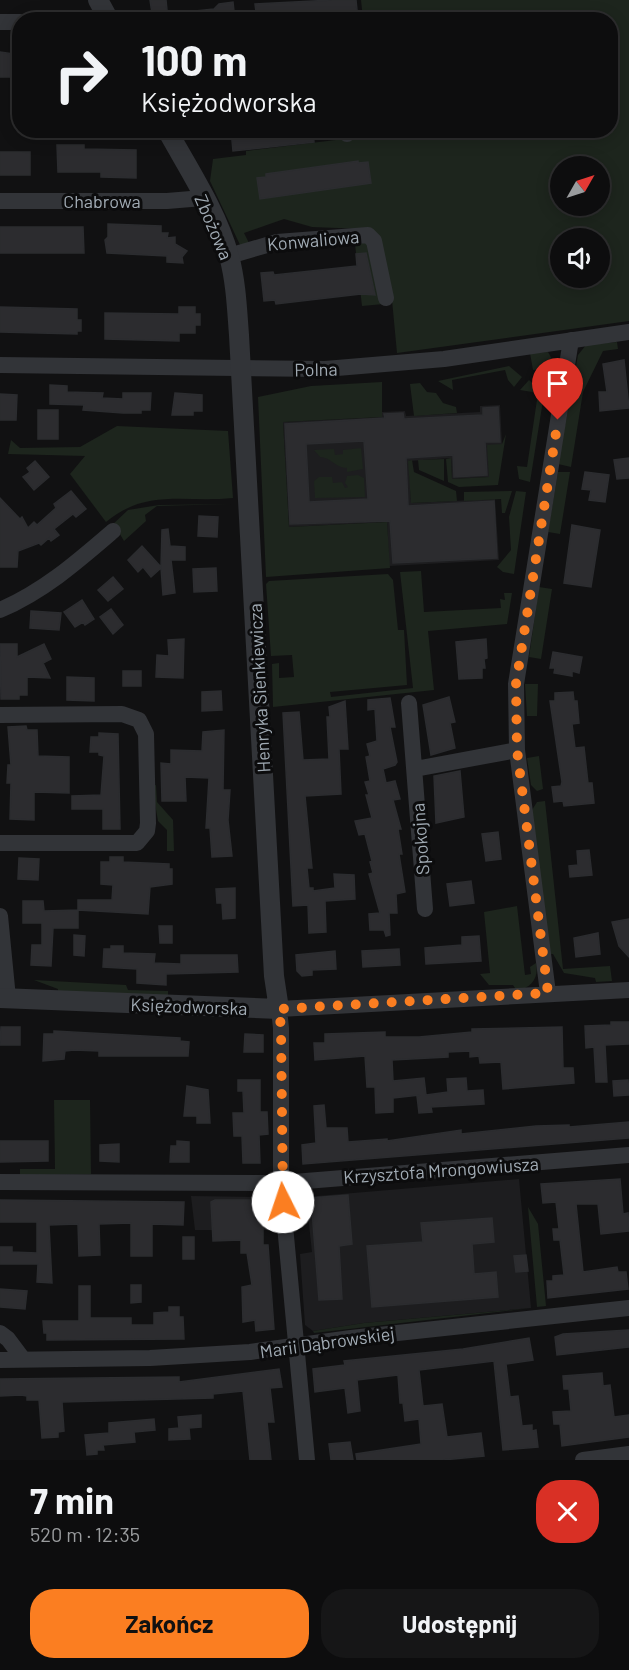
<!DOCTYPE html>
<html lang="pl">
<head>
<meta charset="utf-8">
<style>
  :root { --surface:#0d0d0e; --page:#161617; --text:#f1f3f6; --muted:#9a9c9e; --line:#2d2d2e; --accent:#fb7e21 }
  body { margin:0; font-family:Barlow,sans-serif; background:var(--page); color:var(--text); height:100vh; display:flex; flex-direction:column; font-size:22px; white-space:nowrap }
  * { box-sizing:border-box; margin:0 }
  p { font-size:20px; color:var(--muted) }
  .icon { flex:none; width:33px; height:33px; fill:none; stroke:currentColor; stroke-width:2; stroke-linecap:round; stroke-linejoin:round }
  .map { position:relative; height:1460px; overflow:hidden }
  .drawer { display:flex; flex-direction:column; background:var(--surface); flex:1 }
  .drawer>* { flex:none }
  .guide { position:absolute; left:12px; top:12px; width:606px; height:126px; border-radius:24px; box-shadow:0 3px 15px #0003,0 0 0 2px var(--line); background:#0d0d0e; color:var(--text); overflow:hidden }
  .needle { width:39px; rotate:51deg }
  .tools { position:absolute; left:550px; top:156px; display:grid; gap:12px }
  .tools a { display:grid; place-items:center; width:60px; height:60px; border-radius:50%; background:var(--surface); box-shadow:0 3px 15px #0003,0 0 0 2px var(--line); font-size:30px }
  .pin { position:absolute; display:grid; place-items:center; width:51px; height:51px; color:#fff; margin:-62px -26px; border-radius:50% 50% 50% 0; rotate:-45deg; box-shadow:0 0 6px #0007 }
  .pin .icon { rotate:45deg }
  .me { position:absolute; width:66px; margin:-33px; rotate:356deg; stroke-linejoin:round; filter:drop-shadow(0 0 4px #0008) }
  .turn { display:flex; align-items:center; gap:21px; height:126px; padding:0 30px; font-size:27px }
  .turn .icon { width:78px; height:78px; stroke-width:2.5 }
  .turn b { display:block; font-size:42px; line-height:51px }
  .round { display:grid; place-items:center; flex:none; width:63px; height:63px; border-radius:24px; background:var(--page) }
  .summary { display:flex; align-items:center; justify-content:space-between; height:102px; padding:0 30px }
  h1 { font-size:36px; font-weight:700; line-height:45px }
  .cta { display:flex; gap:12px; margin-top:auto; padding:12px 30px }
  .cta a { flex:1; height:69px; border-radius:24px; background:var(--accent); color:#111; font-size:24px; font-weight:700; line-height:69px; text-align:center }
  .cta a+a { background:var(--page); color:var(--text) }
  .map>svg:first-child { display:block }
  .built { fill:#1d1d1f }
  .green { fill:#1d251d; fill-rule:evenodd }
  .building { fill:#2c2c2f; stroke:#2b2c2f; stroke-width:1.5; fill-rule:evenodd }
  .lines { fill:none; stroke-linecap:round; stroke-linejoin:round }
  .minor { stroke:#323438; stroke-width:16 }
  .tertiary { stroke:#323438; stroke-width:20 }
  .route { stroke:#fb7e21; stroke-width:10; stroke-dasharray:0 18 }
  .labels { text-anchor:middle; dominant-baseline:central; stroke-width:6; stroke-linejoin:round; paint-order:stroke }
  .street-label { font-size:18px; fill:#a1abb4; stroke:#0c0c0d }
</style>
</head>
<body>
<div class="map">
<svg width="629" height="1460" viewBox="0 0 629 1460">
  <rect width="100%" height="100%" fill="#111112"/>
  <!-- built -->
  <path class="built" d="M500 405 502 444 489 477 452 479 451 458 409 461 411 503 495 499 499 560 389 566 387 522 289 527 283 422 382 417V412L405 411 406 416 480 412V406Z
    M519 1179 531 1308 364 1323 313 1331 305 1325 300 1254 312 1252 306 1197Z
    M191 1196 263 1197 270 1201 272 1230H195Z"/>
  <!-- green -->
  <path class="green" d="M361 0H629V321L397 353 392 300 363 229 312 227 284 219 244 233 249 243 241 247 210 181 213 159 246 155V151L368 136V131L610 130V20L363 19ZM561 166H600V206H561ZM561 238H600V278H561Z
    M370 242 384 304 362 306 355 244Z
    M617 342 618 349 603 351 583 392 571 467 558 464 578 355 586 345Z
    M548 352 557 368 533 370 530 353Z
    M509 366 522 377 514 387 508 380 505 370 452 380 453 390 438 381Z
    M529 380 544 394 530 482 519 479 517 466 527 467 538 393 520 390Z
    M382 382V417L283 422 289 527 387 522 390 568 266 577 258 397 311 386Z
    M420 383 427 392 436 393 443 403 456 407 457 413 414 416 410 384Z
    M117 426 228 431 233 498C184 503 147 488 106 522L70 474 85 456 8 454 11 440 20 448 80 447Z
    M506 434 498 485 459 487 448 482 446 459 451 458 452 479 489 477 487 445 502 444Z
    M361 448 363 469 347 472V468C335 468 331 457 320 457L314 450 334 449 335 455 343 454V450Z
    M444 459V481L419 470 418 460Z
    M412 460 414 472 456 491 457 501 411 503 408 461Z
    M558 472H570L560 534 548 532Z
    M358 475 364 478 365 497 315 498 314 481 319 477H332L333 483 342 482 345 488 348 487 345 483 347 476Z
    M512 491 505 513H502L501 499 464 501V492Z
    M516 491 526 492 514 574 503 572 497 567 511 550 509 517Z
    M232 504 157 506 145 515 146 521 124 541 117 529 111 526 128 510 159 505Z
    M421 571 424 612 501 608 500 599 505 600 504 593H512L507 624 428 631 434 690 273 707 272 664 279 663V678L294 677 292 655 271 656 266 584 269 581 388 574 393 580 398 630H404L407 685 330 692 331 697 413 688 400 572Z
    M539 587 552 589 541 659 529 657Z
    M525 684H538L537 716H527Z
    M539 756 543 789 537 791 531 785 527 758Z
    M156 785 157 802 173 820 174 851H167V830L158 821 152 786Z
    M545 801 563 969 610 966 612 981 596 982 595 978 564 973 553 954H548L532 810 537 802Z
    M517 906 525 975 531 974 530 967 536 963C539 978 532 987 517 991L513 985H489L480 974 490 973 484 912Z
    M34 980 126 985 128 990 168 991V995L58 996V989Z
    M54 1100H90L91 1174H116L20 1175V1169H55Z
    M528 1207 538 1224 546 1306 537 1307Z
    M532 1308 314 1333 313 1331 364 1323Z"/>
  <!-- building -->
  <path class="building" d="M150 0H166L168 20H153Z
    M332 0H356L358 20H257L255 4Z
    M233 2 235 20H187L186 12 214 9 219 4Z
    M0 52 20 55V77H0Z
    M231 130H313L314 142 233 151Z
    M57 145H84V149L136 150V178L101 177V172H58Z
    M0 152H30V175H0Z
    M358 161V163L368 162 371 183 260 199 257 178 266 177V174Z
    M108 224 161 226V233H168L167 238 175 237V244L187 251 182 257 183 263 167 262V256L107 253 105 240 108 237Z
    M0 227H83L84 253H0Z
    M366 253 375 295 361 294 276 304 275 300 264 301 261 273 273 272 274 275 357 266 356 254Z
    M0 307 77 309V320H81V331H77V334L0 332Z
    M179 307H195V314H200V325H195V333H179V341L105 339V313L179 314Z
    M624 360 629 408 600 411 599 392H607L603 364Z
    M50 385 67 386V392L103 393 102 398 123 399V393H151L150 410H141V413H123L83 410 84 405 50 404Z
    M175 393 202 395V411H193V415H172Z
    M0 394 17 395 16 420H0Z
    M498 407 500 442H485L487 475 454 477 453 455 406 458 408 506 494 501 497 558 393 563 390 521 290 524 285 424 385 418 384 414 403 413 404 419 483 415V408ZM364 441 368 499 309 502 306 444Z
    M38 410H58V439H38Z
    M629 458V478L617 479 614 460Z
    M35 461 49 477 34 490 23 477 30 472 27 468Z
    M585 472 609 475 605 502 589 500 591 490 582 489Z
    M71 491 86 509 76 517 73 514 54 529 59 535 51 541 49 538 41 545 39 543 18 551 17 567H0V498L20 519 22 517 28 528 34 522 37 525 56 508 54 504Z
    M199 516 218 517 217 537 198 536Z
    M572 525 600 530 591 587 564 583Z
    M168 529 170 546 185 547V560H171L175 593 163 595 161 568 151 577 143 567 138 572 128 560 142 546 161 567 162 530Z
    M216 568 217 591 194 592 193 569Z
    M113 577 123 589 108 601 98 590Z
    M82 600 94 619 85 625 83 622 75 627 64 612Z
    M111 609 123 625 113 634 100 617Z
    M31 611 61 613 59 630 30 628Z
    M184 639 183 678 156 677 157 655 169 656 168 640Z
    M486 639 487 658 484 659 485 668H482V678L459 679 456 642Z
    M0 644H17V657L44 644 51 659 43 663 50 678 27 677V695H19V699H1Z
    M553 652 582 657 579 673 572 671V676L554 673 555 668H550Z
    M123 671H141V686H123Z
    M67 677 94 678V701L67 700Z
    M221 691 222 710 202 711V692Z
    M573 692 574 701H577L579 723 572 724 575 748 584 747 588 783H592L594 803 564 806 563 801 554 802 552 787 561 786 562 782 550 701H555V693Z
    M449 697 455 722 450 723 455 748 431 755 423 705Z
    M390 698 395 727H390L397 762 395 765 383 769 386 783 395 781 400 799 393 800 401 829H398L402 854H399L405 892 396 894 397 913H389L390 935 386 936 384 930H370L369 914 380 913 369 874 373 873 370 862 372 861 365 834 359 835 355 821 372 818 366 795H369L365 782 370 781 366 757 370 756 367 744 377 741 375 709 368 710V700Z
    M345 701 348 749H339L341 794 305 796 312 868H307L309 888H313V891L335 888 334 874 354 875 355 899 325 901 326 932 309 933 308 905 293 906 283 713 299 712 303 760 329 759 327 717H330L329 707Z
    M26 726 27 730H37L38 756 69 757V793L34 792V820L10 819 11 783H7L8 765H11L8 727Z
    M224 730 223 790H230L228 820 232 856 212 857 210 828H206L209 778 185 777 186 801H162L161 763 171 764V750L202 751 203 732Z
    M99 733 118 734 120 829H103V809H72V796L101 795 104 756 99 755V752H90L91 737H99Z
    M460 771 464 817 436 823 434 776Z
    M498 832 501 859 486 861 482 834Z
    M589 850 592 875 570 877 569 866 578 865 577 851Z
    M110 857H123V862L169 864V869H172V884L150 887 148 914 78 910V900H112L113 885 101 884V862H110Z
    M19 858 39 859 38 880 18 879Z
    M471 881 474 903 450 906 447 884Z
    M235 888V918L223 919 222 903H217L216 889Z
    M23 901H43L44 911 78 910V928H53L51 966 31 965 32 945H42V923H23Z
    M629 919V957L619 946 612 922Z
    M159 926H172V943H160Z
    M598 933 600 954 576 957 574 938Z
    M74 935 85 936 84 956 74 955Z
    M479 936 481 961 426 964 425 948 462 945V937Z
    M111 946H123V953L155 954 154 963 181 964V955H237L238 972 166 974V985L137 983V969L103 967 104 949H111Z
    M399 949 400 965 363 967 362 951Z
    M335 951 336 969 312 970V975L302 976 297 971 296 955Z
    M611 1022H629V1044L605 1045 607 1082H596L594 1047 586 1048 585 1026 611 1025Z
    M1 1027H20V1045H0Z
    M562 1027 563 1068H573L574 1083 503 1089 501 1062 480 1063 479 1056 470 1057V1051L448 1052V1057L392 1060 393 1081 424 1078 426 1095 448 1092 447 1079 466 1078 467 1091 483 1090 484 1104 431 1107 432 1112 419 1113 417 1096 420 1095 393 1098V1112L376 1113 375 1087H367L365 1056 315 1060 314 1043H325V1034L385 1032V1037H419L472 1032V1029Z
    M54 1031 180 1038V1041L189 1042 188 1056H99V1051L74 1050 65 1051 64 1059 43 1061 44 1034H54Z
    M245 1034 263 1035V1052H244Z
    M238 1080H260V1112H267L268 1134 259 1135 260 1163H243L242 1136H234L233 1113H244L243 1091H238Z
    M628 1080 629 1095 614 1096 613 1081Z
    M187 1086 208 1090 210 1123H197V1116H184Z
    M324 1105 326 1128H347L348 1142 387 1139V1141L461 1130V1134L536 1126 569 1125V1127L629 1122V1138L303 1164 302 1145 316 1143 314 1106Z
    M0 1141H48V1161L0 1162Z
    M177 1141 189 1142V1162H170L171 1146H177Z
    M119 1144V1162L100 1161V1145Z
    M620 1179 623 1214 628 1213 629 1231 601 1234 598 1204H576L583 1272 617 1267 618 1272H626L628 1289 548 1298 547 1281H553V1276L564 1275 560 1240H554L553 1229H559L556 1202 543 1203 541 1184Z
    M348 1195 352 1244 339 1246 342 1299 319 1300 311 1198Z
    M0 1200 184 1202 183 1225 152 1224V1256H131V1223L99 1224 100 1255 79 1256 78 1224 49 1225 52 1283 37 1282 38 1264H0V1247H12V1252L37 1253V1222H0Z
    M215 1200H253V1205L263 1206V1245H268L274 1329 256 1331 255 1320 243 1322 242 1287 252 1285 247 1253H241V1240L213 1241 211 1202Z
    M492 1218 494 1242 472 1244 474 1274 496 1272 498 1297 372 1307 367 1246 423 1242 421 1223Z
    M183 1237H194V1259H183Z
    M526 1255 528 1271 516 1272 514 1256Z
    M131 1285H141V1302L131 1303Z
    M79 1286H90V1318H131V1325H154V1313L169 1312V1307H179V1317H183L184 1339 47 1340V1333H44L43 1321H79Z
    M0 1289 27 1291 25 1309 0 1307Z
    M629 1330V1347L557 1355 555 1337 563 1334Z
    M529 1338 533 1360 506 1364 510 1397 518 1396 522 1426 532 1425V1431L536 1430 538 1447 503 1450 494 1361 419 1370 423 1406 442 1404 447 1437 481 1433 484 1456 443 1460H357L356 1454 421 1444 419 1419 405 1421 403 1403H400L398 1375 357 1380 360 1411 348 1413 345 1388 315 1392 313 1369 345 1365 344 1361 463 1349Z
    M279 1369 282 1387 270 1388 274 1422H267L271 1460H250L243 1391 213 1394V1398L62 1402 64 1431 58 1432V1437L42 1438 39 1400H27V1396L21 1395 0 1396V1379L179 1377V1382Z
    M602 1373 603 1386 610 1385 614 1417 629 1415V1437L562 1446 560 1424H554L553 1412 571 1411 569 1389H564L563 1376Z
    M201 1415V1427L189 1428 190 1439 169 1440V1429L179 1428 178 1417Z
    M154 1419 155 1430 134 1432 135 1442 103 1445 104 1450H97V1454L87 1455 85 1435 109 1433V1423Z
    M350 1442 353 1460H331L329 1444Z"/>
  <g class="lines">
    <!-- minor -->
    <path class="minor" d="M92 20 106 15
      M0 22H20
      M347 130V134
      M0 201H167L203 198
      M229 256 277 242 368 235 374 241 386 298
      M0 365 325 369 444 359 629 332
      M0 610C44 591 77 562 113 531
      M409 703 425 909
      M0 715 122 714 139 720 146 734 148 823 147 831 137 843H0
      M415 769 517 750
      M0 916 8 998
      M548 993 517 750 516 684 571 340
      M0 1182 281 1183 629 1155
      M0 1333 8 1339 23 1359
      M0 1360 150 1358 250 1352 351 1338 629 1308
      M307 1460 281 1183V1028L279 1009 629 990
      M583 1460 629 1454"/>
    <!-- tertiary -->
    <path class="tertiary" d="M98 0 109 20
      M0 998 279 1009 274 976 239 335C237 309 236 282 229 256 217 212 189 170 167 130"/>
  </g>
  <g class="lines">
    <!-- route -->
    <path class="route" d="M283 1202 281 1028 279 1009 548 993 517 750 516 684 558 420"/>
  </g>
  <g class="labels">
    <!-- street labels -->
    <g class="street-label">
      <text x="102" y="201">Chabrowa</text>
      <text transform="translate(214 227) rotate(67)">Zbożowa</text>
      <text transform="translate(313 240) rotate(-5)">Konwaliowa</text>
      <text transform="translate(316 369) rotate(-1)">Polna</text>
      <text transform="translate(259 688) rotate(-93)">Henryka Sienkiewicza</text>
      <text transform="translate(420 839) rotate(-94)">Spokojna</text>
      <text transform="translate(189 1006) rotate(2)">Księżodworska</text>
      <text transform="translate(441 1170) rotate(-4)">Krzysztofa Mrongowiusza</text>
      <text transform="translate(327 1342) rotate(-8)">Marii Dąbrowskiej</text>
    </g>
  </g>
</svg>
<div class="tools">
<a><svg class="needle" viewBox="-14 -14 28 28"><path d="M0-13l5 13h-10z" fill="#e53935"/><path d="M0 13l5-13h-10z" fill="#9a9c9e"/></svg></a>
<a><svg class="icon" aria-label="sound" viewBox="0 0 24 24"><path d="M4 9h4l5-4v14l-5-4H4zM17 9q2 3 0 6"/></svg></a>
</div>
<div class="pin" style="left:558px;top:420px;background:#d93025"><svg class="icon" aria-label="arrive" viewBox="0 0 24 24"><path d="M6 21V4h12l-3 4 3 4H6"/></svg></div>
<svg class="me" style="left:283px;top:1202px" viewBox="-20 -20 40 40"><circle r="19" fill="#fff"/><path d="M0-13L10 11 0 6-10 11z" fill="#fb7e21"/></svg>
<div class="guide">
<div class="turn"><svg class="icon" aria-label="right" viewBox="0 0 24 24"><path d="M7 20v-9h11M14 6l5 5-5 5"/></svg><div><b>100 m</b>Księżodworska</div></div>
</div>
</div>
<section class="drawer">
<div class="summary"><div><h1>7 min</h1><p>520 m · 12:35</p></div><a class="round" style="background:#d93025;color:#fff"><svg class="icon" aria-label="close" viewBox="0 0 24 24"><path d="M6 6l12 12M18 6L6 18"/></svg></a></div>
<div class="cta"><a>Zakończ</a><a>Udostępnij</a></div>
</section>
</body>
</html>
